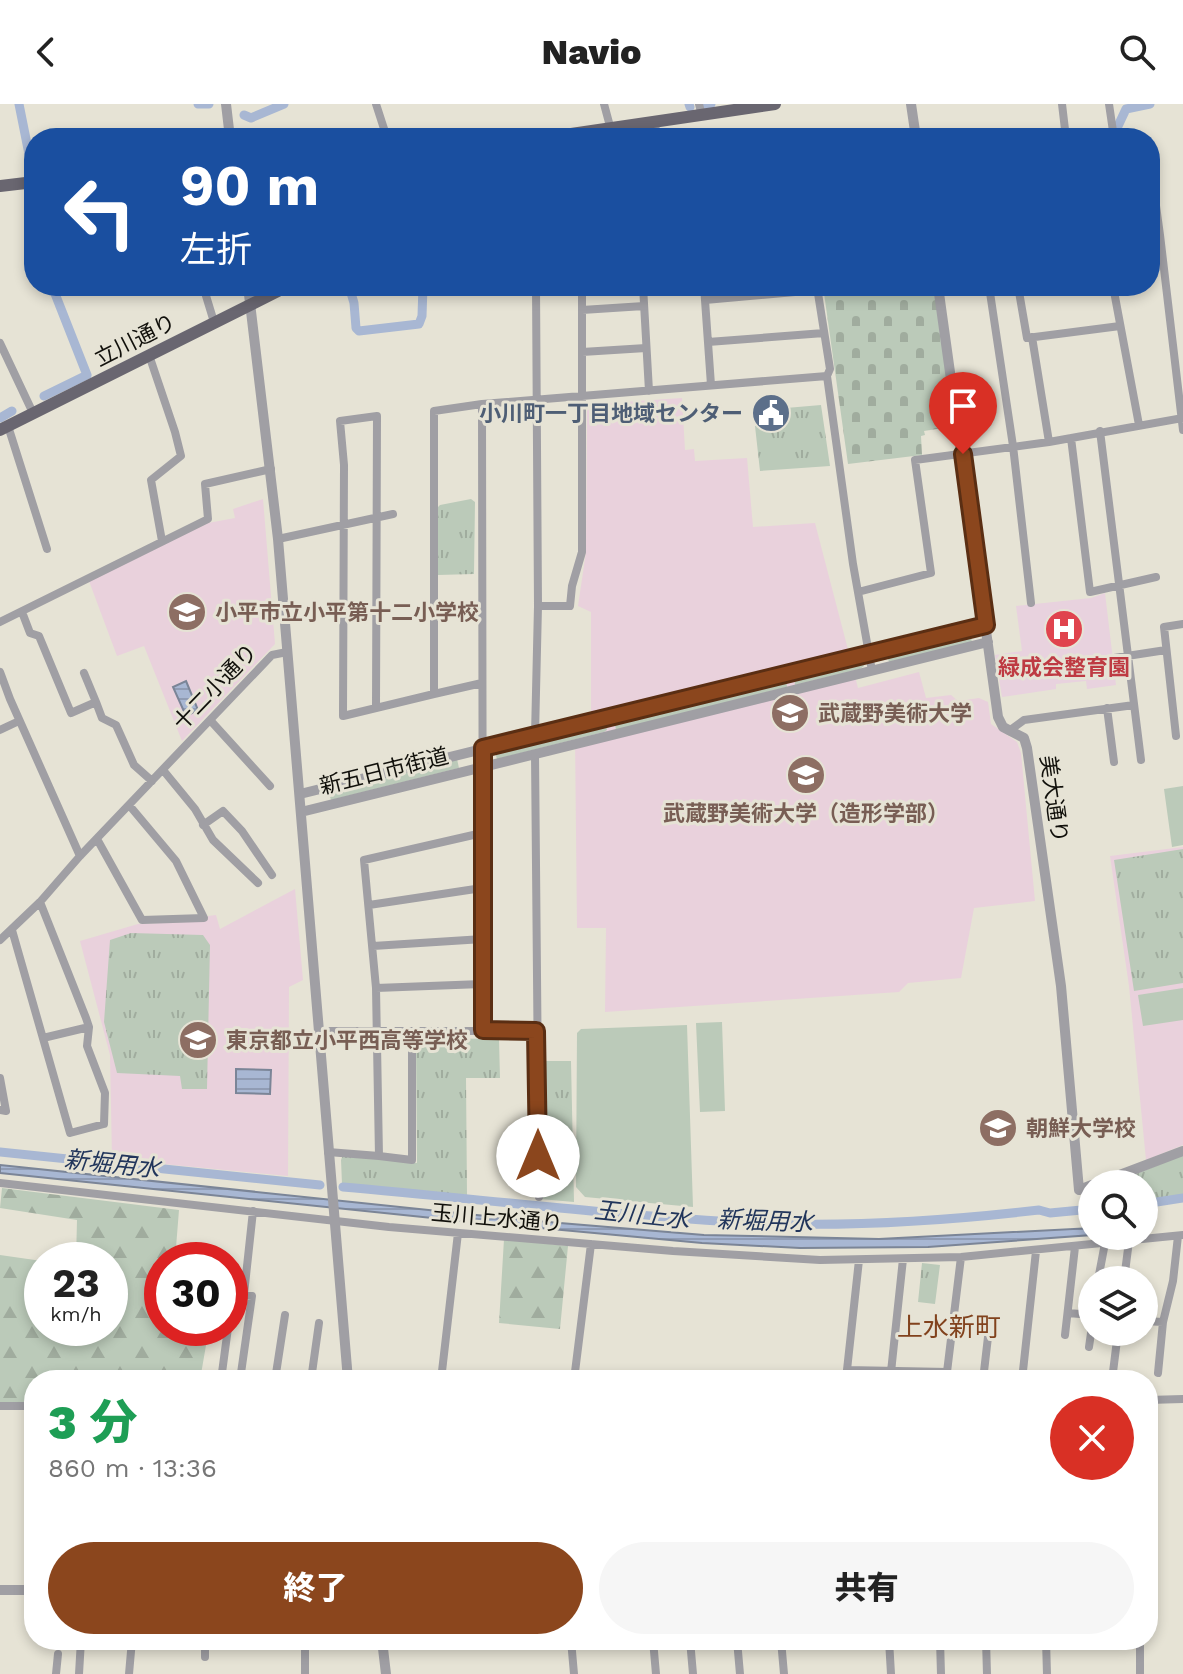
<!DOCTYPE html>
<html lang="ja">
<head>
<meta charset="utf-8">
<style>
  :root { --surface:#fff; --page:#f6f6f6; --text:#222; --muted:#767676; --accent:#8b461d }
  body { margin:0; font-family:"Work Sans","Noto Sans JP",sans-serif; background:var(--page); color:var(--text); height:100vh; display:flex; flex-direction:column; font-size:30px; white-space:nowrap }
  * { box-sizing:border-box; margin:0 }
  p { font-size:26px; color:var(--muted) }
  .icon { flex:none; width:44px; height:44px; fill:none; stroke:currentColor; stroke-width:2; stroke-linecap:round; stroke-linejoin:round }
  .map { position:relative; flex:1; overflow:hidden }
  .drawer { position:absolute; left:24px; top:1266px; width:1134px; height:280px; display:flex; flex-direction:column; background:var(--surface); border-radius:32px; box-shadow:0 4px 12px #0003 }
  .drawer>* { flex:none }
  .banner { position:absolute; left:24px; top:24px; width:1136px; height:168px; border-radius:32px; box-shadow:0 4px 12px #0003; background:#1a4fa0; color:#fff; overflow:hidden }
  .fabs { position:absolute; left:1078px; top:1066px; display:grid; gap:16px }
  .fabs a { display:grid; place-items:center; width:80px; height:80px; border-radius:50%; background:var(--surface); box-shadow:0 4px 12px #0003; font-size:40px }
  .speed { position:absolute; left:24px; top:1138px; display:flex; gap:16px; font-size:40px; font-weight:700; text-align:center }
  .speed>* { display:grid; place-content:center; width:104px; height:104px; border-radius:50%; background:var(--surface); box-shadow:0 4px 12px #0003; line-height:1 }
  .speed small { font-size:20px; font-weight:400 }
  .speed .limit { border:12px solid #d22; background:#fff; color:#111 }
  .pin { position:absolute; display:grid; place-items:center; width:68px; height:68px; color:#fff; margin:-82px -34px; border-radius:50% 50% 50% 0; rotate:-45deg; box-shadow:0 0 8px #0007 }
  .pin .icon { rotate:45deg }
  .me { position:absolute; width:88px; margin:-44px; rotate:0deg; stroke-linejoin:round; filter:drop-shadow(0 0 6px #0008) }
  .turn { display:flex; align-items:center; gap:28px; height:168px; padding:0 24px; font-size:36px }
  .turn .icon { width:104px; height:104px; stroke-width:2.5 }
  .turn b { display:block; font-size:56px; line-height:68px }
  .round { display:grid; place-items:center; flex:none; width:84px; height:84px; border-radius:42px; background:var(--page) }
  .headline { display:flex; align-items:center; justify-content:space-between; height:136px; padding:0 24px }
  h1 { font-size:48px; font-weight:800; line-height:60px; color:#1e9e55 }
  .cta { display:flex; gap:16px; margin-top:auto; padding:16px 24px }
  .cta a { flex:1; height:92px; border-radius:48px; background:var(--accent); color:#fff; font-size:32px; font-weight:800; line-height:92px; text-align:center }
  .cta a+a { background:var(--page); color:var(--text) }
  header { display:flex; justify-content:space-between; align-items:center; height:104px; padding:0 24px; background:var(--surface); font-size:36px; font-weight:800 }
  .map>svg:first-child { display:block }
  .education { fill:#e9d1dc }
  .medical { fill:#e8d2de }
  .grass { fill:#bbcab9 }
  .forest { fill:url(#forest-firs) }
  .cemetery { fill:url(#cemetery-stones) }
  .park { fill:url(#park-tufts) }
  .water { fill:url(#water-rules); stroke:#7b8597; stroke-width:2 }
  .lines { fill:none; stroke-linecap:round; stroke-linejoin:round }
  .canal { stroke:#a8b7d3; stroke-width:9 }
  .minor { stroke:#a09fa4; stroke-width:8 }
  .tertiary { stroke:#a09fa4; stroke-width:10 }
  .primary { stroke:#696670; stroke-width:12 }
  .route-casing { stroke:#5a2e13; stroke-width:20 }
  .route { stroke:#8b461d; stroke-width:14 }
  .labels { text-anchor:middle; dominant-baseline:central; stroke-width:6; stroke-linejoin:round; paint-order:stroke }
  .street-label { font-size:22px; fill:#11100b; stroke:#e6e3d5 }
  .service-label { font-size:22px; font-weight:bold; fill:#4e5e75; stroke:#e6e3d5; text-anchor:end }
  .education-label { font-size:22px; font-weight:bold; fill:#785e54; stroke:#e6e3d5; text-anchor:start }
  .health-label { font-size:22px; font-weight:bold; fill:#be3a42; stroke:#e6e3d5 }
  .water-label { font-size:24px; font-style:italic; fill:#21355b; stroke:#e6e3d5 }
  .quarter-label { font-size:26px; fill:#81421d; stroke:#e6e3d5 }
</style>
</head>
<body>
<header><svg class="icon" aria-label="back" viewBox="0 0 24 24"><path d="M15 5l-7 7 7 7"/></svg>Navio<svg class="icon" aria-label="search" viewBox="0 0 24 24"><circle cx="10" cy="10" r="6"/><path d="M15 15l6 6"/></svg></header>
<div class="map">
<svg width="1183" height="1570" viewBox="0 0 1183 1570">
  <defs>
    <pattern id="forest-firs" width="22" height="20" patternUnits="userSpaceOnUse" patternTransform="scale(2)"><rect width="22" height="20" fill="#bbcab9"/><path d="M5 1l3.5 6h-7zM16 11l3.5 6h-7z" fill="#a0ac9e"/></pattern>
    <pattern id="cemetery-stones" width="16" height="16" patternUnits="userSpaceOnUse" patternTransform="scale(2)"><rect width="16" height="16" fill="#bbcab9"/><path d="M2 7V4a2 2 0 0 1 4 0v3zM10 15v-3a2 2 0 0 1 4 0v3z" fill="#a0ac9e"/></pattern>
    <pattern id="park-tufts" width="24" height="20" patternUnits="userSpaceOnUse" patternTransform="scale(2)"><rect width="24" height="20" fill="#bbcab9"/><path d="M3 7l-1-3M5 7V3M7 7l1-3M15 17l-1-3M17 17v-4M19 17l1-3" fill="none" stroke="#a0ac9e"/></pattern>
    <pattern id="water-rules" width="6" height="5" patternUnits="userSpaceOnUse" patternTransform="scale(2)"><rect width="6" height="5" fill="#a8b7d3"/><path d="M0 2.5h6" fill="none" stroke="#909cb4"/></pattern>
  </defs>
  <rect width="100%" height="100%" fill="#e6e3d5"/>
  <!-- education -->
  <path class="education" d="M682 294 685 346 694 345 695 357 747 354 753 423 815 419 858 584 919 568 926 594 951 591 958 597 979 594 988 598 991 620 1017 638 1021 649 1035 797 974 804 961 874 908 879 899 888 605 908 606 824H577L575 631 591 626V508L578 502 586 448 587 307 593 300Z
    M263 395 275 540 182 637 144 542 117 552 89 477 208 419 235 414 233 405Z
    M1183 743V1041L1146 1056 1129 882 1110 752Z
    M295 785 303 876 289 883 288 1072 112 1055 110 951 80 837 138 820 207 817 208 812 216 811 220 825Z"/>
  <!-- medical -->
  <path class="medical" d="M1105 489 1116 581 1087 585 1086 577 1056 580V585L1002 593 995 551 1022 547 1016 502 1091 494Z"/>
  <!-- grass -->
  <path class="grass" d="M970 528 972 538 889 558 886 548Z
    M862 556 864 562 860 565 795 581 794 571Z
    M786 573 787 583 616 626 614 616Z
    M606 620 607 626 604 628 497 655 494 645Z
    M457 655 459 664 331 696 328 686Z
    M1183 682V741L1172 743 1164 685Z
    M1183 884V916L1143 922 1138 891Z
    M722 918 725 1007 700 1008 696 919Z
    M687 921 693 1103 585 1093 576 1083 577 929 581 925Z"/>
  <!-- forest -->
  <path class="forest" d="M2 1084 179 1106 175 1156H162V1224H209L200 1276H34V1300H0V1151L42 1157V1224H110V1156H76L77 1116 0 1104Z
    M504 1135 568 1142 560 1225 499 1219Z"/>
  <!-- cemetery -->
  <path class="cemetery" d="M823 182H935L956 322 924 327 925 331 921 332 922 351 848 360Z"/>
  <!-- park -->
  <path class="park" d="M821 301 830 362 760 367 755 322 787 319 786 304Z
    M471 395 475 398 474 470 438 471 437 404 440 401Z
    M1183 745V879L1134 887 1114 756Z
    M131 829 203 831 210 841 207 985H182L180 972 117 969 104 918 110 836Z
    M420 934 499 935 500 974H466L467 1091 342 1080 341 1056 343 1051 417 1059 416 938Z
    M537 957H571L574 1098 540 1095Z
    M1183 1051V1092L1144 1098V1080H1111Z
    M922 1159 940 1161 935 1200 918 1198Z"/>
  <!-- water -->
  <path class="water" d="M186 577 198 606 186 612 173 583Z
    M236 965 271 966 270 990 236 989Z
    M0 1061 524 1116 704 1131 879 1135 1092 1124V1131L928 1143 800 1144 702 1139 442 1115 0 1069Z"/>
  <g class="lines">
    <!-- canal -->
    <path class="canal" d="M19 0 33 70
      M198 0H209
      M689 0 690 3
      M706 1 711 0
      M244 11 251 14 284 0
      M1118 22 1126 5 1150 0
      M1074 33 1106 30
      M1034 34 1061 33
      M349 182 354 199 356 224 359 227 419 220 422 212 423 182
      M44 292 87 271 52 182
      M0 314 12 307
      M0 1048 320 1081
      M343 1083C480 1095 617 1112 754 1119 850 1123 945 1117 1039 1106L1050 1109 1092 1105
      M1144 1100 1183 1094"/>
    <!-- minor -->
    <path class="minor" d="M376 0 387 34
      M604 0 611 26
      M699 0 702 12
      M1062 0 1066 34
      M1109 0 1114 34
      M655 20 657 34
      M1160 131 1183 326
      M1150 132 1160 131 1151 65
      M203 182 214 218
      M643 182 649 287
      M704 182 711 281
      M989 182 1013 342 1031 499
      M1018 182 1027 234 1120 222
      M1113 182 1139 321
      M817 183 830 265 827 272
      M705 196 817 186
      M582 206 644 202
      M1032 233 1049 338
      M708 238 824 229
      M0 239 33 309
      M582 248 646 244
      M149 251 175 328 181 352 151 376 162 437
      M8 322 47 445
      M1100 327 1141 656
      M1071 334 1090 488 1156 473
      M278 435 393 410
      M858 488 931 469 915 356 1049 338 1183 314
      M538 502H570L572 482 582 448V182
      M22 508 30 529 39 532 71 609 96 598 102 614 116 621 134 661 152 677
      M0 518 208 415 205 380 271 365
      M1114 554 1166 546
      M0 568 10 595 80 752
      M84 569 96 598
      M434 590 482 579
      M376 603 377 312 340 317 344 361 343 612 434 590V307L482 300
      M1107 604 1114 658
      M210 616 270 682
      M0 626 19 617
      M1009 627 1024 616 1134 601
      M535 631 538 502 536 182
      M1176 632 1164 523 1183 520
      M535 650 539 1093
      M163 666 195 705 213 736 258 779
      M203 721 223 707 242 727 272 771
      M97 735 142 816 204 814 176 757 129 701
      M369 801 482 784
      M12 826 70 1029 104 1020 105 989 87 942 89 923 86 914 40 798
      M0 836 40 798 80 752 272 551 287 548
      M373 842 483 835
      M376 884 482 880
      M483 926 482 300 827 272 853 460 872 567
      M318 927H536
      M412 927V1056L379 1052 376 884 364 756 482 729
      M43 934 89 923
      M0 974 6 1007 0 1006
      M328 1048 379 1052
      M0 1079 389 1123 673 1147 820 1156 961 1153 1183 1131
      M859 1156 847 1266 947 1268 961 1153
      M1098 1176 1105 1139
      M1124 1176 1129 1137
      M230 1189 252 1192 240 1276
      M244 1190 253 1107
      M1068 1209 1092 1211
      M1144 1217 1163 1218 1173 1177 1178 1132
      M1065 1231 1075 1143
      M1089 1243 1092 1222
      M891 1268 903 1155
      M1158 1269 1163 1218
      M221 1276 228 1224
      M275 1276 285 1211
      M311 1276 319 1219
      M441 1276 458 1129
      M574 1276 591 1140
      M983 1276 988 1233
      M1022 1276 1036 1147
      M1112 1276 1118 1228
      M1148 1296 1183 1295
      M0 1302H34
      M305 1536V1570
      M571 1536 574 1570
      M653 1536 656 1570
      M690 1536 693 1570
      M737 1536 740 1570
      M781 1536 784 1570
      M889 1536 891 1570
      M940 1536 941 1570
      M986 1536 987 1570
      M1046 1536 1047 1570
      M1140 1536V1570
      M205 1553V1536
      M56 1570 58 1550
      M79 1570 81 1536
      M129 1570 132 1536"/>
    <!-- tertiary -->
    <path class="tertiary" d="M226 0 230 34
      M911 0 916 34
      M248 182 278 435 348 1276
      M938 182 998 613 1003 623 1024 634 1027 644 1061 882 1079 1086 1092 1081
      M300 690 986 521
      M301 708 988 538
      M1096 1080 1183 1047
      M0 1486H34
      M382 1536 386 1570"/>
    <!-- primary -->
    <path class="primary" d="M544 34 775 0
      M0 82 34 78
      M0 326 288 182"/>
  </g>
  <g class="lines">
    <!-- route casing -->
    <g class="route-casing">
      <path id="route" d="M538 1052 536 927 483 926V644L986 521 963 350"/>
    </g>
    <!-- route -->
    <use href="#route" class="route"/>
  </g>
  <!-- icons -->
  <defs>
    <g id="civic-disc" transform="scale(2)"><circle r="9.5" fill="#5c6f8a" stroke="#e6e3d5"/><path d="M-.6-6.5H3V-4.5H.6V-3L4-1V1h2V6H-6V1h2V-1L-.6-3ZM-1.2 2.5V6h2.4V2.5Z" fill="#fff"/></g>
    <g id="school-disc" transform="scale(2)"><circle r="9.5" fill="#8d6e63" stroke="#e6e3d5"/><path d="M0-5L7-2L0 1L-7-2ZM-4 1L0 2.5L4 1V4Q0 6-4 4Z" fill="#fff"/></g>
    <g id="hospital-disc" transform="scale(2)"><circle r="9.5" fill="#e0444e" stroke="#e6e3d5"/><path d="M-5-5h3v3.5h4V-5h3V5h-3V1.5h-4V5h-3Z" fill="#fff"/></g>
    <g id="university-disc" transform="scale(2)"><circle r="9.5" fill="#8d6e63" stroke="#e6e3d5"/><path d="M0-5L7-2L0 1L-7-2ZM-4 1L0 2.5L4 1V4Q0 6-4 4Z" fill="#fff"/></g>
  </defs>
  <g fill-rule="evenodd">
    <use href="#civic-disc" x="771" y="309"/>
    <use href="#school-disc" x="187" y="508"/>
    <use href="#hospital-disc" x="1064" y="525"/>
    <use href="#university-disc" x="790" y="609"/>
    <use href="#university-disc" x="806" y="671"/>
    <use href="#school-disc" x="198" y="936"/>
    <use href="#university-disc" x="998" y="1024"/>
  </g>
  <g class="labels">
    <!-- street labels -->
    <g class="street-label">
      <text transform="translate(135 236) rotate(-27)">立川通り</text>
      <text transform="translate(215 583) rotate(-46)">十二小通り</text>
      <text transform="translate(384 667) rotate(-14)">新五日市街道</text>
      <text transform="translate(1054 695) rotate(82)">美大通り</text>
      <text transform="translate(497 1114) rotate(5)">玉川上水通り</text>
    </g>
    <!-- service labels -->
    <g class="service-label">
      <text x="743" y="309">小川町一丁目地域センター</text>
    </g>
    <!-- education labels -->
    <g class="education-label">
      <text x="215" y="508">小平市立小平第十二小学校</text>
      <text x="818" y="609">武蔵野美術大学</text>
      <text x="806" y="709" text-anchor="middle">武蔵野美術大学（造形学部）</text>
      <text x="226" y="936">東京都立小平西高等学校</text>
      <text x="1026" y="1024">朝鮮大学校</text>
    </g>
    <!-- health labels -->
    <g class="health-label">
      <text x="1064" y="563">緑成会整育園</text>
    </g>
    <!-- water labels -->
    <g class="water-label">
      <text transform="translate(112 1060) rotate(6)">新堀用水</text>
      <text transform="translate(642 1111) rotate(6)">玉川上水</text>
      <text transform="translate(765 1117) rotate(2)">新堀用水</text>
    </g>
    <!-- quarter labels -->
    <g class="quarter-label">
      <text x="949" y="1223">上水新町</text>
    </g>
  </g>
</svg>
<div class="fabs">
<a><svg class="icon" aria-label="search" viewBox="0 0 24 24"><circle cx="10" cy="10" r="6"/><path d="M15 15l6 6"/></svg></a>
<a><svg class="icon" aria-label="layers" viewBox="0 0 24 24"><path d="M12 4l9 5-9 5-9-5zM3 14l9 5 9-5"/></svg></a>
</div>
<div class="speed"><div>23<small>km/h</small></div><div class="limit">30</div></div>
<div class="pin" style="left:963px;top:350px;background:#d93025"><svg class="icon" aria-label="arrive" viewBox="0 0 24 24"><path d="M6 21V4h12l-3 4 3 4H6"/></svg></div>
<svg class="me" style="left:538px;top:1052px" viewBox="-20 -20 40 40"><circle r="19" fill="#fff"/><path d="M0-13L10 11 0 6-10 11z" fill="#8b461d"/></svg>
<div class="banner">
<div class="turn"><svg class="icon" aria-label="left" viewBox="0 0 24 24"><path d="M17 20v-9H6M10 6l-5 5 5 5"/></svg><div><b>90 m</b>左折</div></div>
</div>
<section class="drawer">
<div class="headline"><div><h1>3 分</h1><p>860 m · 13:36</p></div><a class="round" style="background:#d93025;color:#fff"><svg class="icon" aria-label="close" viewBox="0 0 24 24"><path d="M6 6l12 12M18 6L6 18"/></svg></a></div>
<div class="cta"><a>終了</a><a>共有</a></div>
</section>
</div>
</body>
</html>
